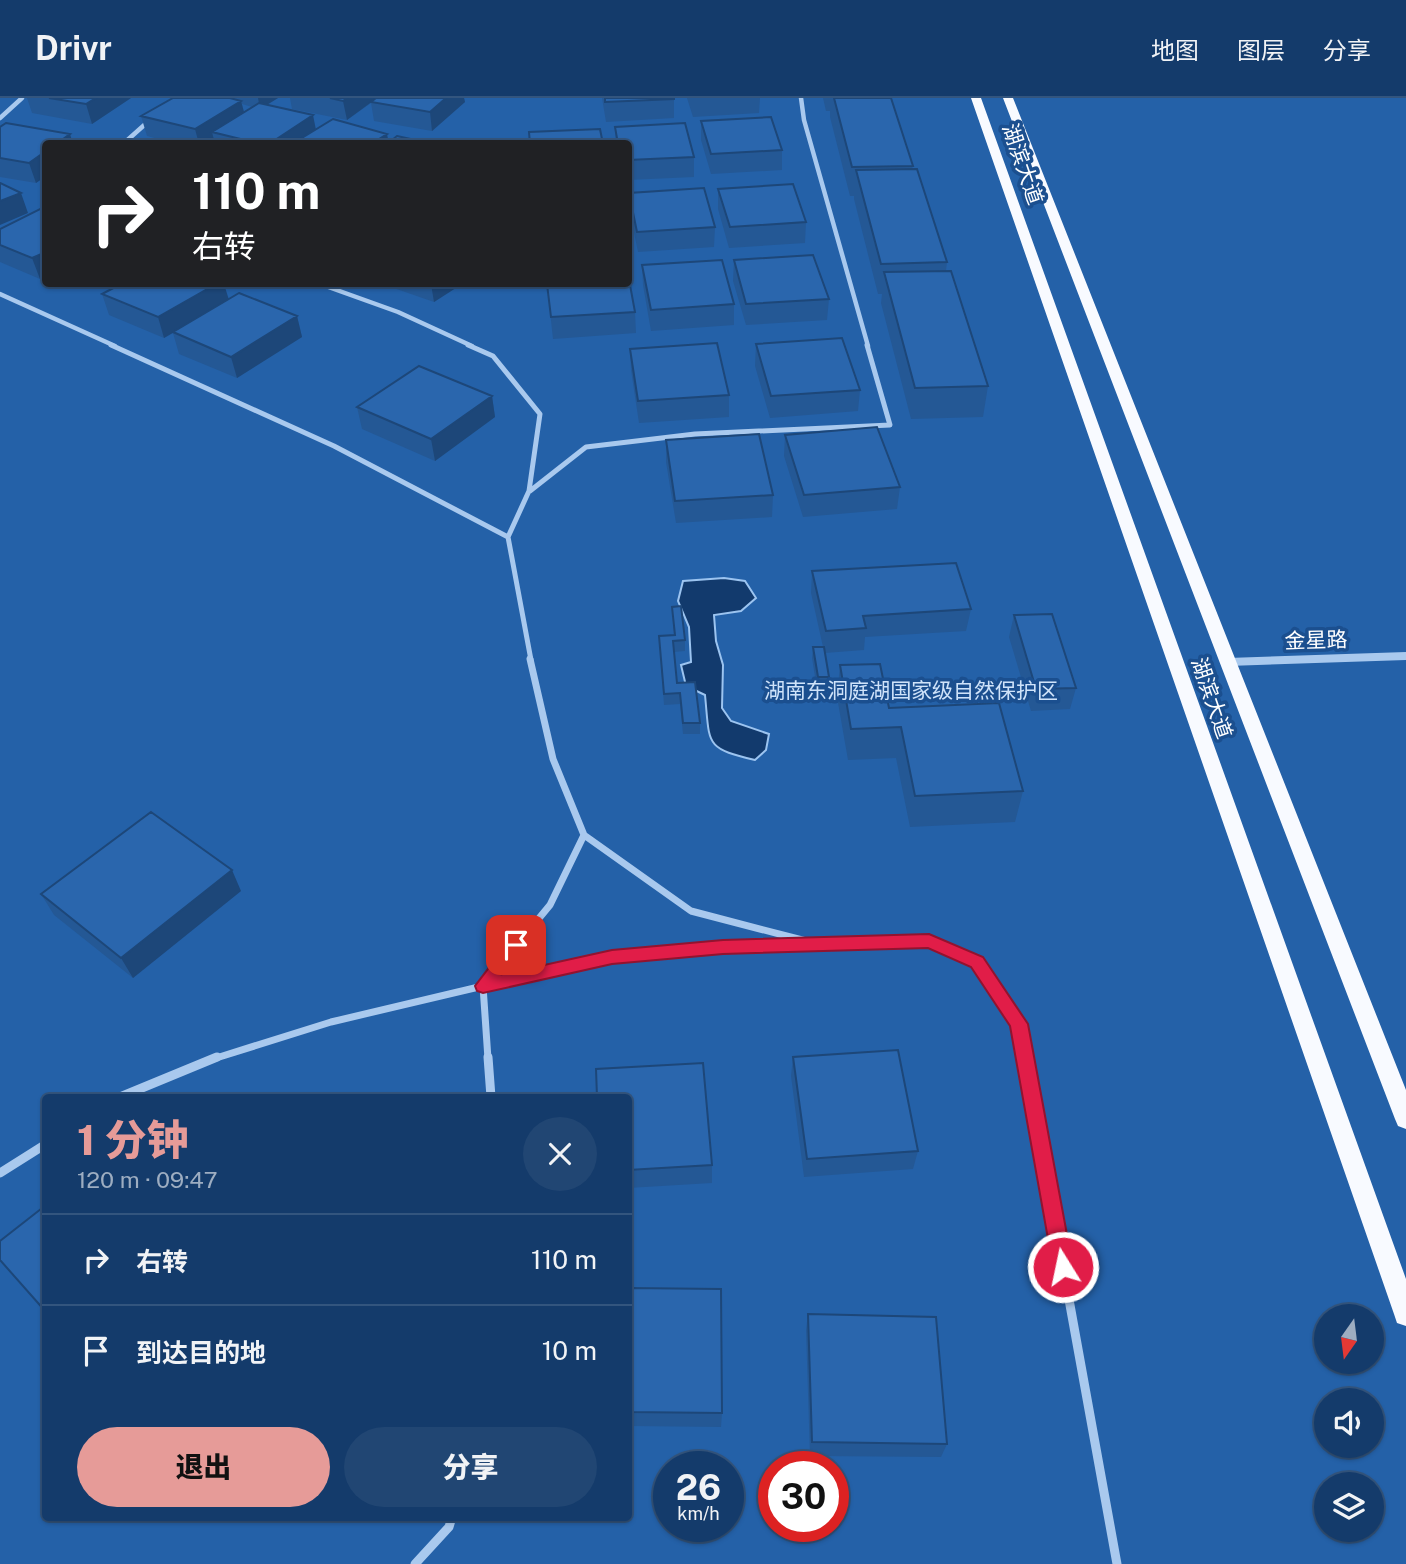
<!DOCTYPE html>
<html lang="zh">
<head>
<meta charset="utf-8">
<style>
  :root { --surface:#143b6b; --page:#214673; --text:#f1f3f6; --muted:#9dadc1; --line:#33557e; --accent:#e69b98 }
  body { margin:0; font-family:"Public Sans","Noto Sans SC",sans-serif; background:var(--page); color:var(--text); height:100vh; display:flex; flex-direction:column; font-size:26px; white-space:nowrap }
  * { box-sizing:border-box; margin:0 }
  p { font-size:23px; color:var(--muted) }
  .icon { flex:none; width:38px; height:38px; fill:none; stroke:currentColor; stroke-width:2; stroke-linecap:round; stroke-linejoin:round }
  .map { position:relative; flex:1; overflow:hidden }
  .side { position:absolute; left:42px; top:996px; width:590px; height:427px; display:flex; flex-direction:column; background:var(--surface); border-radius:7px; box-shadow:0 2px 5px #0004,0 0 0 2px var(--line) }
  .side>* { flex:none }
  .guide { position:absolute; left:42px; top:42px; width:590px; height:147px; border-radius:7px; box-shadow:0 2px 5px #0004,0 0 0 2px var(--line); background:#202124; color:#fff; overflow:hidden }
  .needle { width:46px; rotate:194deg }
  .buttons { position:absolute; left:1314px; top:1206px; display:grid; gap:14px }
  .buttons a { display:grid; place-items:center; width:70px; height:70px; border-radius:50%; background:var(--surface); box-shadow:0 2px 5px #0004,0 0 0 2px var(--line); font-size:35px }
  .speed { position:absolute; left:653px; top:1353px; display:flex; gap:14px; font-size:35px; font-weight:700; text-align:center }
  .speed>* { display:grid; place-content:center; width:91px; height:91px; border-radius:50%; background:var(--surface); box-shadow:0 2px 5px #0004,0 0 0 2px var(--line); line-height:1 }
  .speed small { font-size:18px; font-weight:400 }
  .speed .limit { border:10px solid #d22; background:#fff; color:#111 }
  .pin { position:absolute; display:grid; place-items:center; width:60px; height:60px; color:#fff; margin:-30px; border-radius:14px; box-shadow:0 4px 10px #0006 }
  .me { position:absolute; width:77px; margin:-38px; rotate:350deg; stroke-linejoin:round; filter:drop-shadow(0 0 5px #0008) }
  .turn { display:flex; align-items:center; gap:24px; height:147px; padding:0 35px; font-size:32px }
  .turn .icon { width:91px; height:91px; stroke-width:2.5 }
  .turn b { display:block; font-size:49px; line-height:60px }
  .round { display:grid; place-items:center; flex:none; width:74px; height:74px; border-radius:37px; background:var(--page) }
  .headline { display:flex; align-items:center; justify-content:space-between; height:119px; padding:0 35px }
  h1 { font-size:42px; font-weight:800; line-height:52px; color:var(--accent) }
  .action { display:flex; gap:14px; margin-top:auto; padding:14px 35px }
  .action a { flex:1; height:80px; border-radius:42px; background:var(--accent); color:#111; font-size:28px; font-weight:800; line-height:80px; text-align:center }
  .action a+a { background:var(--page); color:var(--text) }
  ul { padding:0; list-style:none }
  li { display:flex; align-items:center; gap:21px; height:91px; padding:0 35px; border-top:2px solid var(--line) }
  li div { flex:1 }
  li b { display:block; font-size:26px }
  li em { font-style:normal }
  header { display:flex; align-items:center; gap:42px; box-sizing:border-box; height:98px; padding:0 35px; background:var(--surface); border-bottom:2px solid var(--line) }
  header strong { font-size:33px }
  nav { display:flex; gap:38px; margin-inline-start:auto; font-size:24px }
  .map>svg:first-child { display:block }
  .green { fill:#2461a8; fill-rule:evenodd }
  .water { fill:#123a6d; stroke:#9cc4f0; stroke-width:2 }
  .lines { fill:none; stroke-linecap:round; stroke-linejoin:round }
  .minor-far3 { stroke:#a9c9ee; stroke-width:4.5 }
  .minor-far2 { stroke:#a9c9ee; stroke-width:5 }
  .minor-far1 { stroke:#a9c9ee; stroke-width:7 }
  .minor { stroke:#a9c9ee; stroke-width:9 }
  .tertiary { fill:#a9c9ee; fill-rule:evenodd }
  .trunk { fill:#f8faff; fill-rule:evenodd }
  .wall { fill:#245895; fill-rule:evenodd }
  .shaded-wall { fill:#1d4779 }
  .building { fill:#2a66ad; stroke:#1d4779; stroke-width:2 }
  .route { fill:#e11d48; stroke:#92132f; stroke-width:2 }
  .labels { text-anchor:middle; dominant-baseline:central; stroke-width:7; stroke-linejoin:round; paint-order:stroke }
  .street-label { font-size:21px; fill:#fff; stroke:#1b4f8f }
  .park-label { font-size:21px; fill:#cfe3fa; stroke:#1b4f8f }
</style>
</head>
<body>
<header>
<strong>Drivr</strong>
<nav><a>地图</a><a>图层</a><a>分享</a></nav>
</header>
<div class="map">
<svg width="1406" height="1466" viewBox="0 0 1406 1466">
  <rect width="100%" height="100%" fill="#1b4f8f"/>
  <!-- green -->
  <path class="green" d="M0 0H1406V1466H0ZM46 46H628V186H46ZM46 999H628V1419H46ZM1326 1218H1372V1264H1326ZM1326 1302H1372V1348H1326ZM668 1368H728V1428H668ZM774 1368H833V1428H774ZM1326 1386H1372V1432H1326Z"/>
  <!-- water -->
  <path class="water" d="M724 480 745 483 756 500 741 513 714 517 716 543 723 567 722 610 731 623 769 636 766 652 755 662C704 650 710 647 705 597L686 588 681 567 691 564 689 529 678 503 683 483Z"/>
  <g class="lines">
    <!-- minor-far3 -->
    <path class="minor-far3" d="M801 0 804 22 868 248
      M0 20 22 0
      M123 46 151 21
      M320 186 398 214 472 248
      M0 196 115 248"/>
    <!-- minor-far2 -->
    <path class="minor-far2" d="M111 247 334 348 508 439
      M468 247 493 258 540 316 529 393 508 439 531 562
      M530 393 586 349 695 336 890 327 867 247"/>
    <!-- minor-far1 -->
    <path class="minor-far1" d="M530 561 553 661 584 737 691 813 810 844
      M213 961 331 924 483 888 550 807 584 737
      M488 961 483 888 612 859 723 849 929 843 977 864 1019 926 1025 961"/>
    <!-- minor -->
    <path class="minor" d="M488 959 491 999
      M1025 959 1117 1466
      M120 999 217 959
      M0 1075 46 1046
      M415 1466 449 1429 452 1419"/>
    <!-- tertiary -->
    <path class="tertiary" d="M1406 554V562L1228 568 1223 564 1228 560Z"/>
    <!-- trunk -->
    <path class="trunk" d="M971 0H981L1406 1181V1228L1397 1225 1394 1216Z
      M1003 0H1013L1406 992V1031L1398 1028 1395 1021Z"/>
  </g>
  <!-- wall -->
  <path class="wall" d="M27 0H131L92 26 32 15Z
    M173 0H278L267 7 316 32 388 44 433 46H215L214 42 209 46H178L147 38 141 18ZM242 6 252 9 244 14Z
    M290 0H464L465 4 432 33 374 23 371 5 347 22 292 11Z
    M602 0H674V20L606 24Z
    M687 0H760L759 15 693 19Z
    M823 0H891L913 68 912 71 947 164 946 173 988 288 983 319 911 321 881 205 882 196H878L854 101V98H850L830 19V13H826Z
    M701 23 782 52V72L711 76 701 42Z
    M0 29 46 46V78L36 85 0 79Z
    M615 29 694 59V79L628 82V46H616Z
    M718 91 806 124 805 145 729 150 718 111Z
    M629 95 715 129 714 149 638 154 630 115Z
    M46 108V178L40 181 0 164V131Z
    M734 162 829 201 827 222 746 227 733 183Z
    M642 167 734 206V227L651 233 643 187Z
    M382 186H462L434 204Z
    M547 186 635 214 636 235 553 241Z
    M102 196 229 201 297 218 302 239 237 280 179 256 173 235 164 240 109 217Z
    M756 246 860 292 858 313 770 320 755 268Z
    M630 251 729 297V319L639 325 631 272Z
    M492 298 495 319 435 363 362 331 357 309Z
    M785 337 900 389 897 411 803 419 784 358Z
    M666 342 773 397 772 419 676 425 666 364Z
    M812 473 971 511 966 533 865 539 864 552 825 555 829 579 827 590 817 591 812 560 813 549H823L811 495Z
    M672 509 685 542V553L674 554 677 585 700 625V636H683L680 606 664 607 659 538 674 537Z
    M1014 517 1076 590 1070 611 1031 613 1009 539Z
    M840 567 889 610 1023 693 1015 724 910 729 896 660 848 662 837 599Z
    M241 793 133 880 54 817 41 796Z
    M793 959 918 1053 913 1071 804 1079 791 978Z
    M628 999 712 1067V1085L628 1090Z
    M628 1190 722 1315 721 1329 628 1328Z
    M808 1216 947 1346 941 1359 810 1358 806 1232Z"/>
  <!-- shaded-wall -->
  <path class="shaded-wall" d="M96 0H131L92 26 86 6Z
    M258 0H278L260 11Z
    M347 0H377L347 22 343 3Z
    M446 0H464L465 4 432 33 430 14Z
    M241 3 246 22 212 34 214 42 209 46H199L195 31Z
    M313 17 317 37 304 46H269Z
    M70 36 73 46H56Z
    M387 36 389 46H371Z
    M46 53V78L36 85 29 65Z
    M21 95 28 115 0 127V103Z
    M46 154V178L40 181 32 160Z
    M216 186H224L229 202 164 240 158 219Z
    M431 186H462L434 204Z
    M297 218 302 239 237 280 231 259Z
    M492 298 495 319 435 363 431 341Z
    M232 772 241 793 133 880 121 860Z"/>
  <!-- building -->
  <path class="building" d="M49 0H96L86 6Z
    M173 0H230L241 3 195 31 141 18Z
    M330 0H347L343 3Z
    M376 0H446L430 14 371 4Z
    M605 0H674V1L605 4Z
    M834 0H891L913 68 852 69Z
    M259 5 313 17 269 46H261L212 34Z
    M771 19 782 52 711 56 701 23Z
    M333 21 387 36 371 46H292Z
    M6 25 70 36 56 46H46V53L29 65 0 60V29Z
    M685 25 694 59 628 62V46H618L615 29Z
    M600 31 603 46H530L529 34Z
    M397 38 433 46H387Z
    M917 71 947 164 881 166 856 72Z
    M0 85 21 95 0 103Z
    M793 86 806 124 730 129 718 91Z
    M704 90 715 129 637 134 629 95Z
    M46 108V154L32 160 0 147V131Z
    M813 157 829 201 746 206 734 162Z
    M722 162 734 206 651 212 642 167Z
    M951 173 988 288 915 290 884 174Z
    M628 176 635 214 551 219 547 186H628Z
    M121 186H216L158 219 102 196Z
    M239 195 297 218 231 259 173 234Z
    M842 240 860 292 771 298 756 246Z
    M717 245 729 297 638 303 630 251Z
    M419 268 492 298 431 341 357 309Z
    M877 329 900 389 804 397 785 337Z
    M759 336 773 397 675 403 666 342Z
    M956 465 971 511 863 518 866 530 826 533 812 473Z
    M681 508 685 542 673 543 677 585 695 584 700 625H683L680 595 664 596 659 538 675 537 672 509Z
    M1052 516 1076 590 1036 591 1014 517Z
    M813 549H824L829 579H818Z
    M880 566 889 610 999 605 1023 693 915 698 901 629 851 631 840 567Z
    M151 714 232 772 121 860 41 796Z
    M898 952 918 1053 807 1061 793 959Z
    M703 965 712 1067 628 1072V999H597L596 971Z
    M46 1107V1214L0 1162V1143Z
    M628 1190 721 1191 722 1315 628 1314Z
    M808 1216 936 1219 947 1346 812 1344Z"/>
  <!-- route -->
  <path class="route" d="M929 836 983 859 1028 926 1073 1169 1070 1176 1063 1179 1056 1176 1053 1169 1010 928 971 869 928 850 723 856 612 866 483 895 477 893 475 888 510 842H522L525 847 503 876 612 852 723 842Z"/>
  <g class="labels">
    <!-- street labels -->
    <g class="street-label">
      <text transform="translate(1023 66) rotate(71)">湖滨大道</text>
      <text transform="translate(1316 542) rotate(-2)">金星路</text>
      <text transform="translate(1212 600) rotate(71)">湖滨大道</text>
    </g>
    <!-- park labels -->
    <g class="park-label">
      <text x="911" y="592">湖南东洞庭湖国家级自然保护区</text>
    </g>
  </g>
</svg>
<div class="buttons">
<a><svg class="needle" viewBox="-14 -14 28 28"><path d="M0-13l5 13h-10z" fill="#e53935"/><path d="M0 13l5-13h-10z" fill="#9dadc1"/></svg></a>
<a><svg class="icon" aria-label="sound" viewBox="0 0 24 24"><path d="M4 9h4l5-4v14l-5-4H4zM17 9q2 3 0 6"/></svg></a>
<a><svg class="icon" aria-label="layers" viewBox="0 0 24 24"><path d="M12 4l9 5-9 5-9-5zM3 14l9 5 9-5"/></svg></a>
</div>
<div class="speed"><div>26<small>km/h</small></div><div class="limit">30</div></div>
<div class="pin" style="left:516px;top:847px;background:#d93025"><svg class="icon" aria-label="arrive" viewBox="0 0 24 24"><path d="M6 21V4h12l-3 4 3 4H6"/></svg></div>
<svg class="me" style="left:1063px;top:1169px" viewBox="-20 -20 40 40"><circle r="17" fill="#e11d48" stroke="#fff" stroke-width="3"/><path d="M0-11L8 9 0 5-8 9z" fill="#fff"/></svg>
<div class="guide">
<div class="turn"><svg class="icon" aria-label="right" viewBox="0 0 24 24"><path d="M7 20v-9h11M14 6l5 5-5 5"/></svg><div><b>110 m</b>右转</div></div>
</div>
<section class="side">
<div class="headline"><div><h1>1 分钟</h1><p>120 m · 09:47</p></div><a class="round"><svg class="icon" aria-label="close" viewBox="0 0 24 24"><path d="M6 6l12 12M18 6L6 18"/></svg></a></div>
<ul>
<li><svg class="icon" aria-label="right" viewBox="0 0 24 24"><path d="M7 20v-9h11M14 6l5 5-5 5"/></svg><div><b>右转</b></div><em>110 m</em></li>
<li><svg class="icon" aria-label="arrive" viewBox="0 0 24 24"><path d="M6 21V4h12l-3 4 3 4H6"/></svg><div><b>到达目的地</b></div><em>10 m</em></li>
</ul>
<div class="action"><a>退出</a><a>分享</a></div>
</section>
</div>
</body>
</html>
